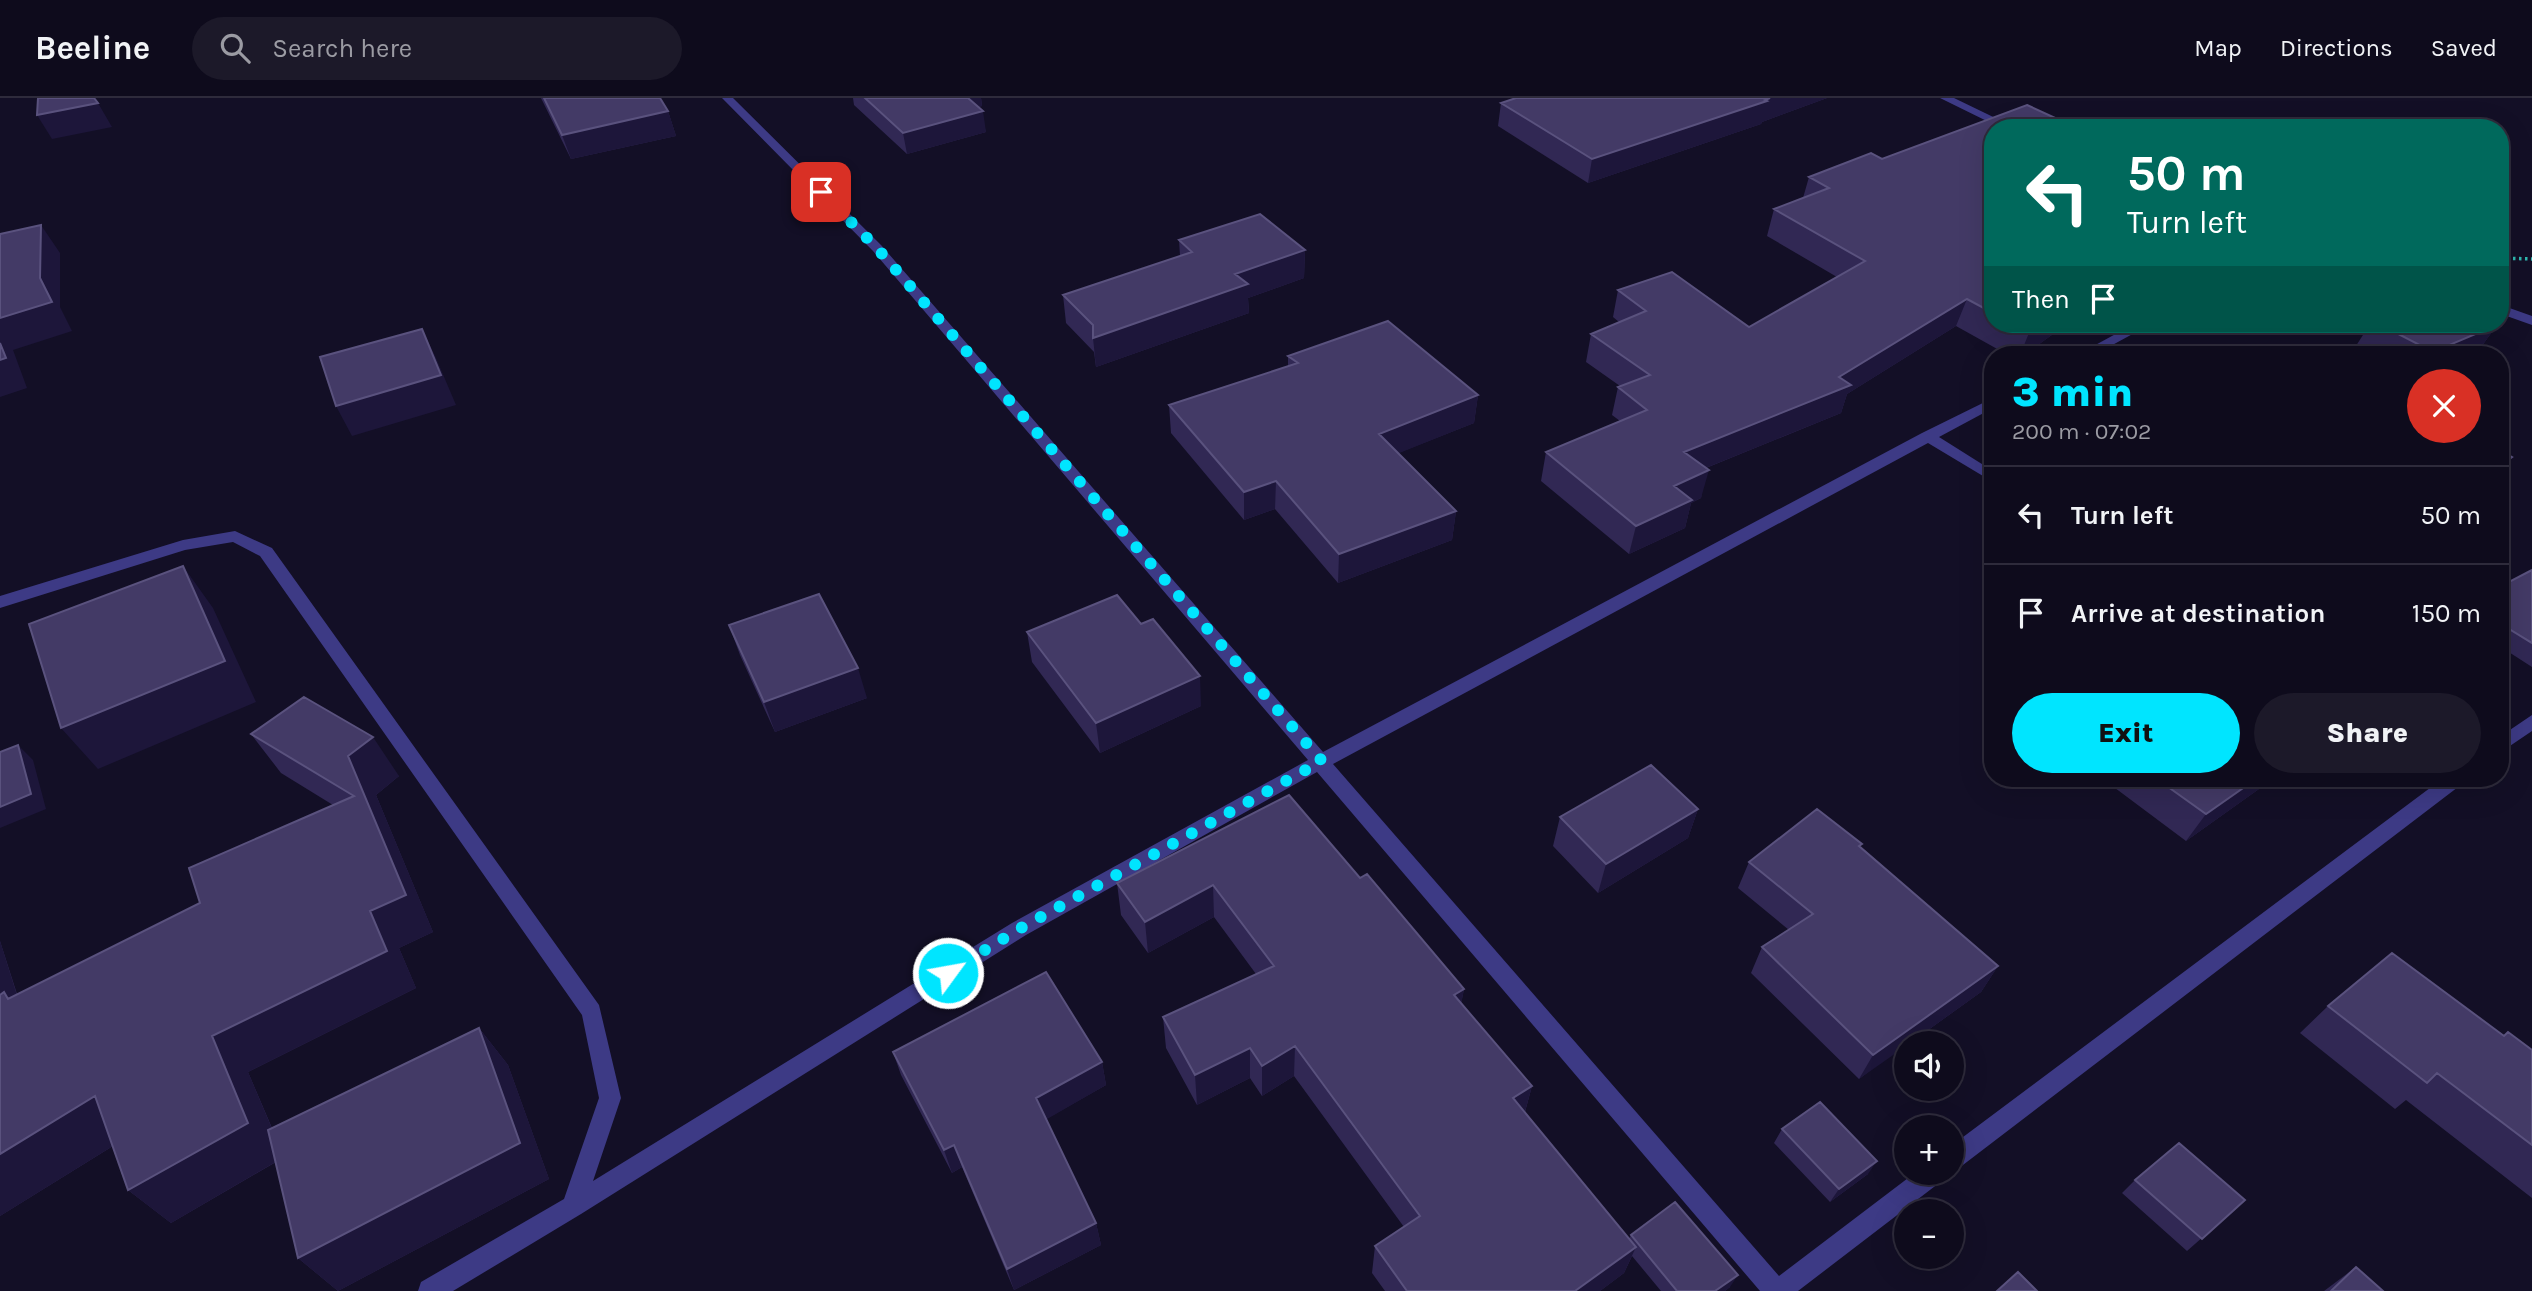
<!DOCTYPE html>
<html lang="en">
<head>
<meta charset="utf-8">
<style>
  :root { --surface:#0e0b1c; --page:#1c1929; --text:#f1f3f6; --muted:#9b9ba3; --line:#2e2b3b; --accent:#00e5ff }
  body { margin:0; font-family:Karla,sans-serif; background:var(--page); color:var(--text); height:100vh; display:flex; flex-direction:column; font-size:26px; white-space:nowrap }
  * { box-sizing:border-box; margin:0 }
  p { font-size:23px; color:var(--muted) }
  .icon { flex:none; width:38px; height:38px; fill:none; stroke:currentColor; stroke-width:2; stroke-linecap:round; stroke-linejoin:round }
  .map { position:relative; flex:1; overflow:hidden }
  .sheet { position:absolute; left:1984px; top:248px; width:525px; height:441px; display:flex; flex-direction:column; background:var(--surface); border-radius:28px; box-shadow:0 7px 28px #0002,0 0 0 2px var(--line) }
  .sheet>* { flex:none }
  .hud { position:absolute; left:1984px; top:21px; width:525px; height:214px; border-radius:28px; box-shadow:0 7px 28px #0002,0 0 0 2px var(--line); background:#00695c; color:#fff; overflow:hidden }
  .controls { position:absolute; left:1894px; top:933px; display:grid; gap:14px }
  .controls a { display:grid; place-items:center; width:70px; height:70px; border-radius:50%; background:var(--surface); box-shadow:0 7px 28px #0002,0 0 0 2px var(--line); font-size:35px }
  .pin { position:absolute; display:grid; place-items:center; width:60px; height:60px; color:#fff; margin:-30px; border-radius:14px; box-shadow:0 4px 10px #0006 }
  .me { position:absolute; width:77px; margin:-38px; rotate:58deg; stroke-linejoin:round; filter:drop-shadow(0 0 5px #0008) }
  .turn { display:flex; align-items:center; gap:24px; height:147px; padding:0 28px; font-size:32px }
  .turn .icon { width:91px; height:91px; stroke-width:2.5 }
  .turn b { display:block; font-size:49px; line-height:60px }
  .then { display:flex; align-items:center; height:66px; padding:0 28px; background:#0003; gap:14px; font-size:26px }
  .round { display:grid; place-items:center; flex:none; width:74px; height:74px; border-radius:37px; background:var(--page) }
  .head { display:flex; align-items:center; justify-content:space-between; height:119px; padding:0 28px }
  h1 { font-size:42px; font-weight:800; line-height:52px; color:var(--accent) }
  .button { display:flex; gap:14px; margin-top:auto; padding:14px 28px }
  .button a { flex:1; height:80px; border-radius:42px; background:var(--accent); color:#111; font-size:28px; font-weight:800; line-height:80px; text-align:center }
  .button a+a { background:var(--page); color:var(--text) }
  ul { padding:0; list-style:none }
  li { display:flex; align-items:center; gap:21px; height:98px; padding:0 28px; border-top:2px solid var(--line) }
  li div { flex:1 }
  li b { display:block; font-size:26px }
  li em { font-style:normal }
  header { display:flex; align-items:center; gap:42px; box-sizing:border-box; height:98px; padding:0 35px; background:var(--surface); border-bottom:2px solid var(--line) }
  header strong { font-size:33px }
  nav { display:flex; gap:38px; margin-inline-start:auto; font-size:24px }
  .search { width:490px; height:63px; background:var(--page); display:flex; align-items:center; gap:18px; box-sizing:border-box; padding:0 24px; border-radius:38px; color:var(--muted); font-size:26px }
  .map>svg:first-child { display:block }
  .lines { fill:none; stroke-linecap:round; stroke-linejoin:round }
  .path { stroke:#2fb8b0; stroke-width:3.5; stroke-dasharray:2.5 3.5; stroke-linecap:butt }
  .minor { fill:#3d3a85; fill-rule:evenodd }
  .wall { fill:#312854 }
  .shaded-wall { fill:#1d163a }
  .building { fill:#433a66; stroke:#5a527e; stroke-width:2 }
  .route { stroke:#00e5ff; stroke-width:12; stroke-dasharray:0 21.6 }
</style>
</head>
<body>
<header>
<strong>Beeline</strong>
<div class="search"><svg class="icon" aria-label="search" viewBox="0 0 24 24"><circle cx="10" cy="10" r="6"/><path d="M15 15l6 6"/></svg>Search here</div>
<nav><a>Map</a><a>Directions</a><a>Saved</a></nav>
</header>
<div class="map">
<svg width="2532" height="1193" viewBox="0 0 2532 1193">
  <rect width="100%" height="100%" fill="#130f26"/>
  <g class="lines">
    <!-- path -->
    <path class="path" d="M2501 160 2532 161"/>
    <!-- minor -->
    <path class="minor" d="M722 0H733L881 147 1323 654 1922 335 1993 300V310L1939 339 1993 373V384L1928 345 1333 666 1779 1178 1916 1074H1946L1943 1082 1798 1193H1760L1317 674 1026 837 581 1116 453 1193H418L421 1184 564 1101 599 1000 582 917 260 458 233 444 185 452 0 510V498L183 442 235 433 272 450 599 907 621 1000 593 1083 1012 825 1308 662 873 153Z
      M1940 0H1954L2016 30H2001Z
      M2501 207 2532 218V227L2501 216Z
      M2134 226H2151L2094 257H2077Z
      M2532 617V633L2501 654V638Z
      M2442 681H2464L2462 686 1959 1070 1951 1073V1048Z"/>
  </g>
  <!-- wall -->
  <path class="wall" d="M541 0H660L668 13 676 38 571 61Z
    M853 0H981L982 8 978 9 986 34 907 56 854 7Z
    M1516 0H1827L1762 24 1761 26 1588 85 1498 28 1501 5Z
    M1993 30V226H2067L2024 257H2008L1956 228 1847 296 1841 315 1706 370 1701 400 1691 405 1685 430 1629 456 1541 383 1546 354 1620 323 1612 317 1618 289 1620 288 1586 264 1591 236 1619 224 1613 219 1618 192 1749 229 1837 179 1767 138 1774 111 1803 100 1809 79 1882 61Z
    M1179 142 1305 152 1304 180 1248 200 1249 215 1096 269 1094 254 1066 225 1063 197 1180 158Z
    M2370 226H2495L2497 227 2476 256 2473 257H2365L2354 251Z
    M1288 258 1478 297 1474 325 1398 355 1456 413 1452 442 1338 485 1275 411 1244 422 1171 335 1169 307 1288 268Z
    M2532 472V569L2501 549V488Z
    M729 527 867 600 775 634 740 557Z
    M1027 534 1201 608 1100 655 1032 564Z
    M251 636 399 678 376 697 433 834 399 850 416 890 248 974 272 1030 479 930 508 967 549 1081 338 1193 298 1160 276 1064 171 1125 128 1092 113 1048 0 1118V843L17 896 200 805 333 707 281 675Z
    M2103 681H2273L2186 743Z
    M1698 711 1688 740 1598 795 1553 748 1560 719Z
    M1861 749 1998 868 1981 894 1910 945H1906L1859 981 1751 875 1762 849 1789 832 1738 790 1749 764Z
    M1360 780 1464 891 1461 906 1532 988 1525 1014 1629 1141 1631 1137 1730 1189 1725 1193H1661L1632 1158 1624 1175 1600 1193H1385L1372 1175 1375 1148 1404 1129 1294 978 1262 998 1250 980 1197 1007 1166 950 1163 919 1256 876 1214 819 1148 855 1121 817 1117 785Z
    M2328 908 2504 938 2532 952V1100L2406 1002 2395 1011 2300 935Z
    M893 954 1102 964 1106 987 1046 1021 1096 1125 1101 1147 1014 1192 962 1069 952 1075 901 977Z
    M1782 1031 1868 1076 1830 1104 1774 1045Z
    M2135 1082 2245 1102 2187 1153 2122 1095Z
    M2356 1169 2383 1193H2324Z"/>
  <!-- shaded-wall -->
  <path class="shaded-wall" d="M961 0H981L982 8 963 13Z
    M1770 0H1827L1762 24 1761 26 1588 85 1592 61Z
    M98 5 112 29 52 41 37 17Z
    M668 13 676 38 571 61 562 37Z
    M983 13 986 34 907 56 903 35Z
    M41 127 60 155V209L72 233 13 252 27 290 0 299V220L40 180Z
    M1305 152 1304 180 1248 200 1249 215 1096 269 1093 240 1235 176Z
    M1967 201 1956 228 1847 296 1841 315 1676 382 1684 354 1839 279Z
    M2042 226H2067L2024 257H2020L2029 235Z
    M2497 227 2476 256 2473 257H2431L2433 254Z
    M422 231 436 260 456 307 352 338 336 308Z
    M1478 297 1474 325 1377 364 1379 336Z
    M2512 359 2501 374V367Z
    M1709 372 1701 400 1691 405 1685 430 1629 456 1636 428 1674 388Z
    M1276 383 1275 411 1244 422V394Z
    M1456 413 1452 442 1338 485 1339 456Z
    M183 468 213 510 256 604 98 671 61 630Z
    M858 570 867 600 775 634 764 604Z
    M1200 578 1201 608 1100 655 1096 625Z
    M373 639 399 678 376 697 433 834 399 850 416 890 248 974 284 1059 171 1125 128 1092 212 938 370 813 348 658Z
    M18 647 33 662 46 711 0 730V709Z
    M2256 681H2273L2186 743 2206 716Z
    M1698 711 1688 740 1598 795 1606 766Z
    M1213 787 1214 819 1148 855 1145 824Z
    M0 843 20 907 0 915Z
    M1998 868 1981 894 1910 945H1906V948L1859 981 1873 957Z
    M1464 891 1458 922 1454 897Z
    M479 930 508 967 549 1081 338 1193 298 1160Z
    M1295 948 1294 978 1262 998V968Z
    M1250 950V980L1197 1007 1195 977Z
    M1102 964 1106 987 1042 1024 1036 1000Z
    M1532 988 1524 1017 1513 1000Z
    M95 998 137 1033 0 1118V1056Z
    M954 1047 962 1069 952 1075 944 1052Z
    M1877 1063 1868 1076 1830 1104 1839 1091Z
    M1096 1125 1101 1147 1014 1192 1007 1171Z
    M1636 1149 1624 1175 1600 1193H1575Z
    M1738 1177 1730 1189 1725 1193H1715Z"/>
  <!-- building -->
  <path class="building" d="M38 0H94L98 5 37 17Z
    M544 0H660L668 13 562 37Z
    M865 0H968L983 13 903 35Z
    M1516 0H1770L1765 2 1767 3 1592 61 1501 5Z
    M2027 7 2077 30H1993V215L1967 201 1839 279 1851 287 1684 354 1709 372 1674 388 1692 402 1636 428 1546 354 1647 312 1618 289 1650 277 1591 236 1646 213 1618 192 1672 174 1749 229 1865 163 1774 111 1829 90 1809 79 1871 55 1882 61Z
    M1260 116 1305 152 1235 176 1248 186 1093 240V227L1063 197 1192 154 1179 142Z
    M41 127 40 180 52 204 0 220V136Z
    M1388 223 1478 297 1379 336 1456 413 1339 456 1276 383 1244 394 1169 307 1298 265 1288 258Z
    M2013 226H2042L2029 235Z
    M2379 226H2495L2497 227 2433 254Z
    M422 231 441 277 336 308 320 259Z
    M0 245 6 260 0 262Z
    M2501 353 2512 359 2501 367Z
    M183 468 225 563 61 630 29 526Z
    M2532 472V545L2501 526V488Z
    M819 496 858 570 764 604 729 527Z
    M1117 497 1141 526 1153 521 1200 578 1096 625 1027 534Z
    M304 599 373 639 348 658 406 797 370 813 387 853 212 938 248 1025 128 1092 95 998 0 1056V897L4 894 8 901 200 805 189 770 354 698 251 636Z
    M18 647 31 696 0 709V654Z
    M1651 667 1698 711 1606 766 1560 719Z
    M2157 681H2256L2206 716Z
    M1289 697 1360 780 1367 776 1464 891 1454 897 1532 988 1513 1000 1636 1149 1575 1193H1407L1375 1148 1420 1118 1295 948 1262 968 1250 950 1195 977 1163 919 1274 868 1213 787 1145 824 1117 785Z
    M1817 711 1862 746 1859 748 1998 868 1873 957 1762 849 1813 816 1749 764Z
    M2392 855 2504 938 2508 934 2532 952V1047L2437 975 2427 985 2328 908Z
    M1046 874 1102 964 1036 1000 1096 1125 1007 1171 954 1047 944 1052 893 954Z
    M479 930 520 1045 298 1160 268 1032Z
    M1820 1004 1877 1063 1839 1091 1782 1031Z
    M2179 1045 2245 1102 2202 1141 2135 1082Z
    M1675 1104 1738 1177 1715 1193H1677L1631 1137Z
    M2356 1169 2383 1193H2331Z
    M2018 1174 2037 1193H1997Z"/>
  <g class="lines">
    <!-- route -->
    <path class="route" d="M821 94 877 150 1322 663 1019 831 948 875"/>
  </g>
</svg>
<div class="controls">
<a><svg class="icon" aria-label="sound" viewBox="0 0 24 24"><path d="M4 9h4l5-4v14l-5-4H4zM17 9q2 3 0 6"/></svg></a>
<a>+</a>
<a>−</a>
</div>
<div class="pin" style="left:821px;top:94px;background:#d93025"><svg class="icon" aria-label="arrive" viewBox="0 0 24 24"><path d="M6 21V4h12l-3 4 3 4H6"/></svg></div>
<svg class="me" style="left:948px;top:875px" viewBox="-20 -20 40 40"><circle r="17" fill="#00e5ff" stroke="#fff" stroke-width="3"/><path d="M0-11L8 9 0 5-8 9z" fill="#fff"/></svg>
<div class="hud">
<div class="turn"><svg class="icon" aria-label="left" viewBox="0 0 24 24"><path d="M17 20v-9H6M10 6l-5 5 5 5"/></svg><div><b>50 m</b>Turn left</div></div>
<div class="then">Then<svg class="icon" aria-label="arrive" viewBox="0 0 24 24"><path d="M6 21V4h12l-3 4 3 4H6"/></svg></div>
</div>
<section class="sheet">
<div class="head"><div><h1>3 min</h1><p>200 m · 07:02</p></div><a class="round" style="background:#d93025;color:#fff"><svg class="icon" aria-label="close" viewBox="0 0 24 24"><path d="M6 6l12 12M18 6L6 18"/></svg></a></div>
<ul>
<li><svg class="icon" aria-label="left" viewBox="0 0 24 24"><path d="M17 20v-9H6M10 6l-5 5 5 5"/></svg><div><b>Turn left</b></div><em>50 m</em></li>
<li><svg class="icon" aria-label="arrive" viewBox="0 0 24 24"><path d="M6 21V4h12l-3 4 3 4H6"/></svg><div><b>Arrive at destination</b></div><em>150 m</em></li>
</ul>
<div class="button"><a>Exit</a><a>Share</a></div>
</section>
</div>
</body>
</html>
